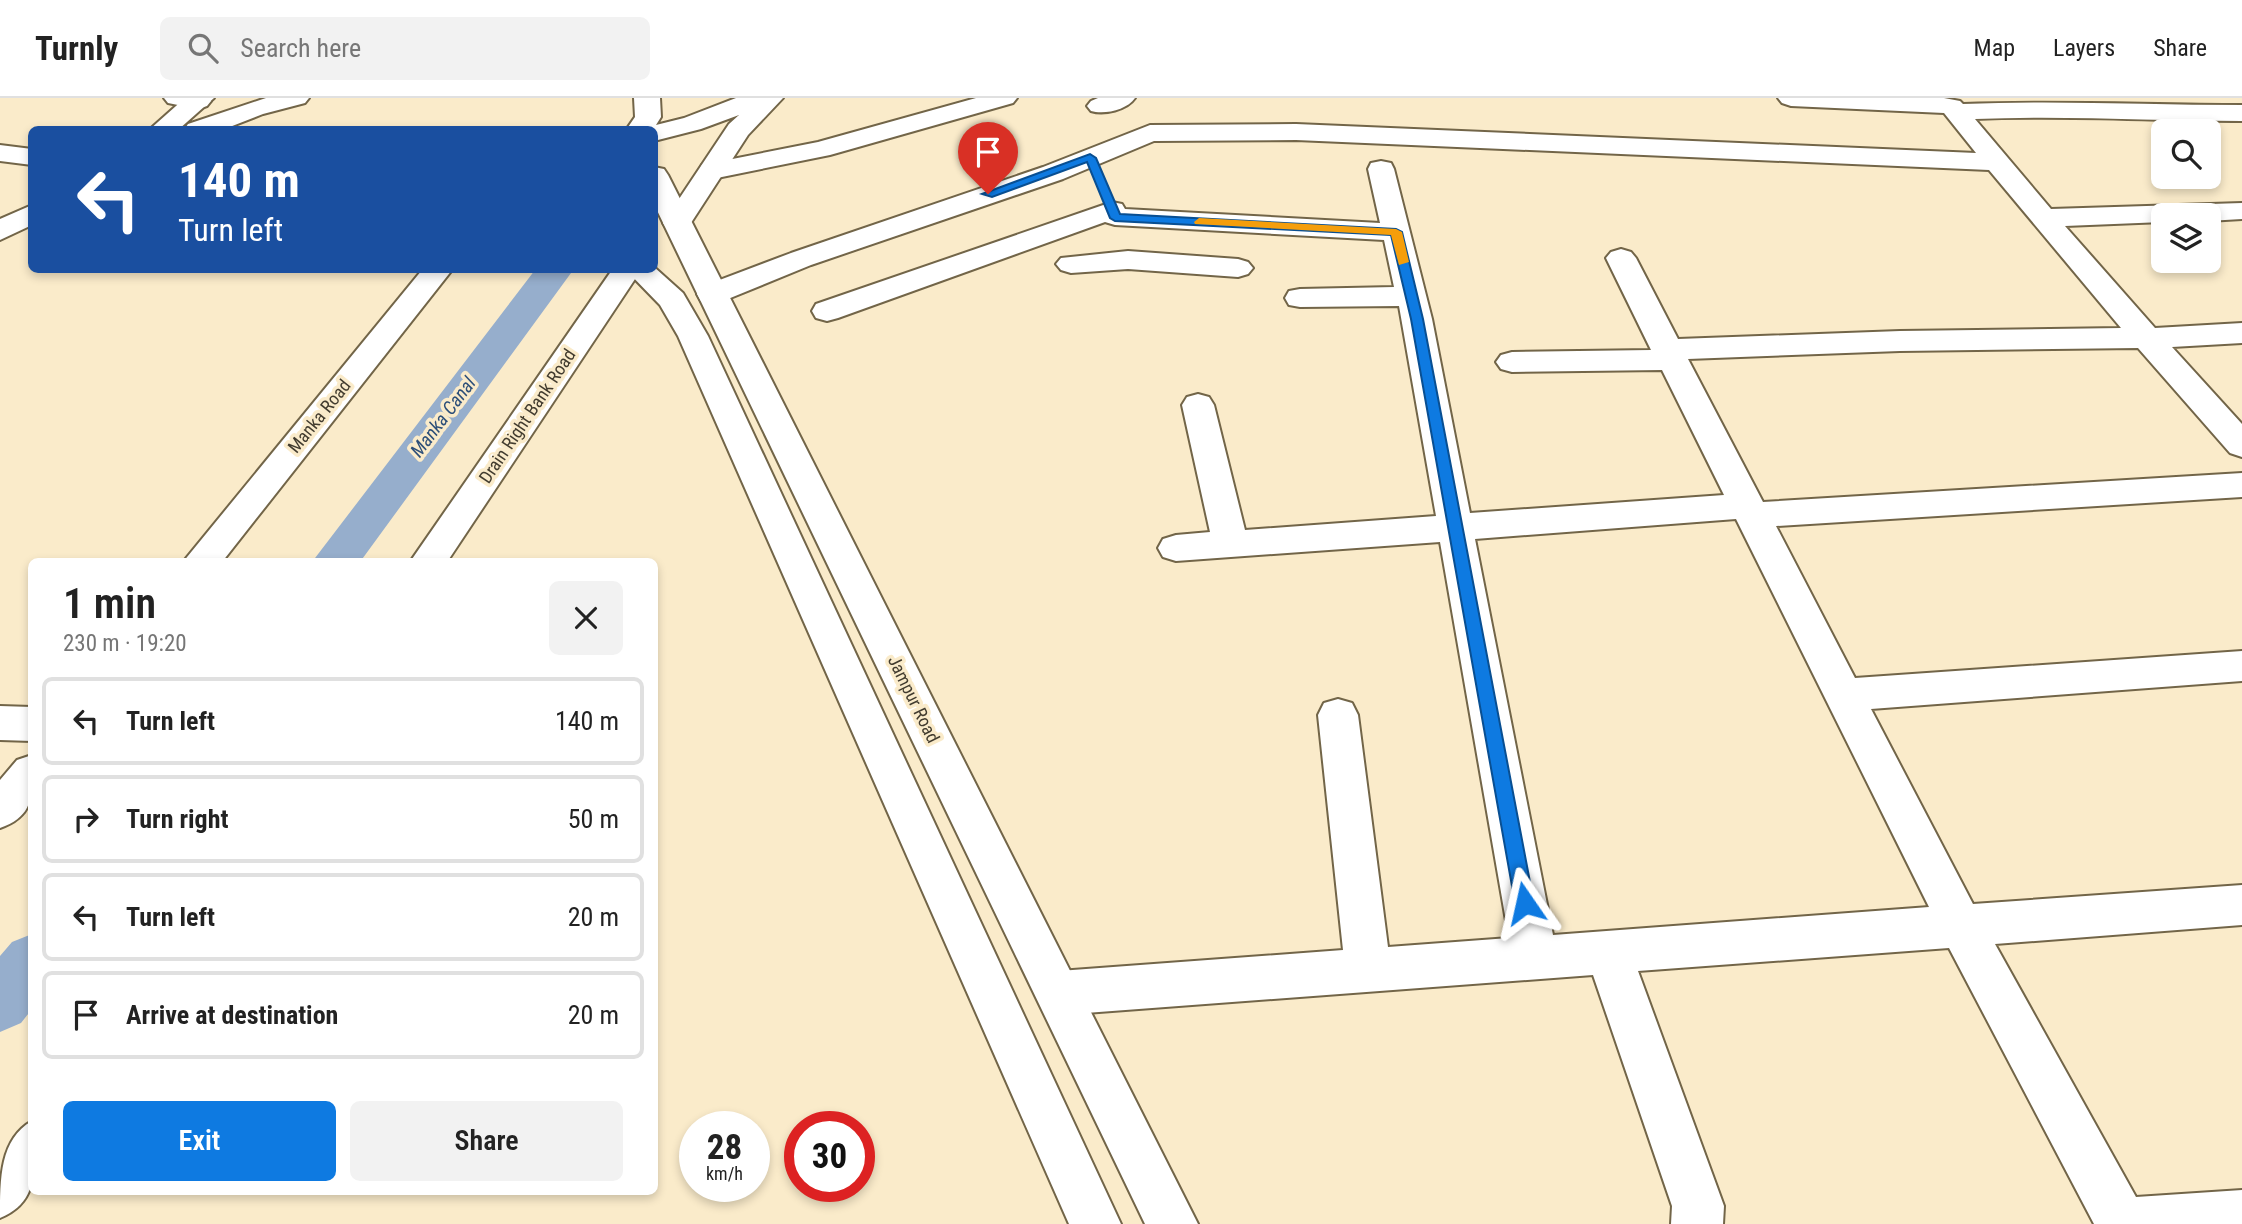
<!DOCTYPE html>
<html lang="en">
<head>
<meta charset="utf-8">
<style>
  :root { --surface:#fff; --page:#f2f2f2; --text:#222; --muted:#767676; --line:#e0e0e0; --accent:#0e7ae1 }
  body { margin:0; font-family:"Roboto Condensed",sans-serif; background:var(--page); color:var(--text); height:100vh; display:flex; flex-direction:column; font-size:26px; white-space:nowrap }
  * { box-sizing:border-box; margin:0 }
  p { font-size:23px; color:var(--muted) }
  .icon { flex:none; width:38px; height:38px; fill:none; stroke:currentColor; stroke-width:2; stroke-linecap:round; stroke-linejoin:round }
  .map { position:relative; flex:1; overflow:hidden }
  .sheet { position:absolute; left:28px; top:460px; width:630px; height:637px; display:flex; flex-direction:column; background:var(--surface); border-radius:10px; box-shadow:0 4px 10px #0003 }
  .sheet>* { flex:none }
  .guide { position:absolute; left:28px; top:28px; width:630px; height:147px; border-radius:10px; box-shadow:0 4px 10px #0003; background:#1a4fa0; color:#fff; overflow:hidden }
  .buttons { position:absolute; left:2151px; top:21px; display:grid; gap:14px }
  .buttons a { display:grid; place-items:center; width:70px; height:70px; border-radius:10px; background:var(--surface); box-shadow:0 4px 10px #0003; font-size:35px }
  .speed { position:absolute; left:679px; top:1013px; display:flex; gap:14px; font-size:35px; font-weight:700; text-align:center }
  .speed>* { display:grid; place-content:center; width:91px; height:91px; border-radius:50%; background:var(--surface); box-shadow:0 4px 10px #0003; line-height:1 }
  .speed small { font-size:18px; font-weight:400 }
  .speed .limit { border:10px solid #d22; background:#fff; color:#111 }
  .pin { position:absolute; display:grid; place-items:center; width:60px; height:60px; color:#fff; margin:-72px -30px; border-radius:50% 50% 50% 0; rotate:-45deg; box-shadow:0 0 7px #0007 }
  .pin .icon { rotate:45deg }
  .me { position:absolute; width:77px; margin:-38px; rotate:349deg; stroke-linejoin:round; filter:drop-shadow(0 0 5px #0008) }
  .turn { display:flex; align-items:center; gap:24px; height:147px; padding:0 35px; font-size:32px }
  .turn .icon { width:91px; height:91px; stroke-width:2.5 }
  .turn b { display:block; font-size:49px; line-height:60px }
  .round { display:grid; place-items:center; flex:none; width:74px; height:74px; border-radius:10px; background:var(--page) }
  .summary { display:flex; align-items:center; justify-content:space-between; height:119px; padding:0 35px }
  h1 { font-size:42px; font-weight:600; line-height:52px }
  .cta { display:flex; gap:14px; margin-top:auto; padding:14px 35px }
  .cta a { flex:1; height:80px; border-radius:10px; background:var(--accent); color:#fff; font-size:28px; font-weight:600; line-height:80px; text-align:center }
  .cta a+a { background:var(--page); color:var(--text) }
  ul { padding:0; list-style:none }
  li { display:flex; align-items:center; gap:21px; height:88px; margin:0 14px 10px; padding:0 21px; border:4px solid var(--line); border-radius:10px }
  li div { flex:1 }
  li b { display:block; font-size:26px }
  li em { font-style:normal }
  header { display:flex; align-items:center; gap:42px; box-sizing:border-box; height:98px; padding:0 35px; background:var(--surface); border-bottom:2px solid var(--line) }
  header strong { font-size:33px }
  nav { display:flex; gap:38px; margin-inline-start:auto; font-size:24px }
  .search { width:490px; height:63px; background:var(--page); display:flex; align-items:center; gap:18px; box-sizing:border-box; padding:0 24px; border-radius:10px; color:var(--muted); font-size:26px }
  .map>svg:first-child { display:block }
  .lines { fill:none; stroke-linecap:round; stroke-linejoin:round }
  .canal { fill:#96aecc; fill-rule:evenodd }
  .minor-casing { stroke:#726548; stroke-width:4 }
  .tertiary-casing { stroke:#726548; stroke-width:4 }
  .secondary-casing { stroke:#726548; stroke-width:4 }
  .trunk-casing { stroke:#726548; stroke-width:4 }
  .minor { fill:#fff; fill-rule:evenodd }
  .tertiary { fill:#fff; fill-rule:evenodd }
  .secondary { fill:#fff; fill-rule:evenodd }
  .trunk { fill:#fff; fill-rule:evenodd }
  .route { fill:#0e7ae1; stroke:#094f92; stroke-width:2 }
  .slow { fill:#f59e0b }
  .labels { text-anchor:middle; dominant-baseline:central; stroke-width:7; stroke-linejoin:round; paint-order:stroke }
  .street-label { font-size:18px; fill:#423c2f; stroke:#faebca }
  .water-label { font-size:19px; font-style:italic; fill:#2d4f79; stroke:#faebca }
</style>
</head>
<body>
<header>
<strong>Turnly</strong>
<div class="search"><svg class="icon" aria-label="search" viewBox="0 0 24 24"><circle cx="10" cy="10" r="6"/><path d="M15 15l6 6"/></svg>Search here</div>
<nav><a>Map</a><a>Layers</a><a>Share</a></nav>
</header>
<div class="map">
<svg width="2242" height="1126" viewBox="0 0 2242 1126">
  <rect width="100%" height="100%" fill="#faebca"/>
  <g class="lines">
    <!-- canal -->
    <path class="canal" d="M535 172H568L571 175 360 464H312Z
      M32 836V911L21 925 0 934V858L12 844Z"/>
    <!-- minor casing -->
    <g class="minor-casing">
      <path id="minor" d="M164 0H209L211 3 207 8 198 11 168 5Z
        M1098 0H1135C1127 12 1104 17 1091 13L1087 8 1091 3Z
        M1778 0H1944L1960 3 1963 6C2056 2 2149 7 2242 7V23C2153 23 2064 17 1975 21L2051 111 2242 105V121L2208 123V117H2163V124L2065 128 2155 230 2242 225V245L2172 249 2242 326V359L2230 355 2138 250 1900 253 1688 261 1763 404 2242 375V399L1776 428 1855 580 2242 553V583L1871 611 1973 806 2242 787V827L1995 846 2136 1099 2242 1092V1126H2094L1949 850 1638 873 1724 1108 1723 1126H1671L1672 1108 1593 877 1059 917 1043 911 1036 895 1043 879 1059 873 1343 852 1318 617 1324 605 1338 601 1352 605 1358 617 1388 849 1509 840 1440 444 1176 463 1163 459 1158 450 1163 441 1176 437 1210 434 1182 307 1187 299 1198 296 1209 299 1214 307 1245 432 1436 418 1399 208 1300 209 1289 207 1285 200 1289 193 1300 191 1394 189 1384 142 1115 127 1105 124 838 220 827 223 816 220 812 213 816 206 1112 104 1122 106 1125 111 1380 125 1368 71 1371 65 1381 63 1391 65 1394 71 1432 221 1470 415 1724 397 1662 272 1512 274 1501 271 1496 264 1501 257 1512 254 1651 252 1606 160 1611 154 1621 151 1631 154 1636 160 1678 241 1900 233 2121 230 1989 72 1296 42 1154 43 1063 81 811 167 723 203 712 205 701 203 697 196 701 189 791 155 1043 69 1150 27 1296 26 1976 55 1944 15 1791 8 1782 5ZM1736 421 1929 809 1553 837 1475 441Z
        M1128 153 1238 161 1248 164 1253 170 1248 176 1238 179 1128 171 1071 175 1061 172 1056 166 1061 160Z
        M0 608 32 609V643L0 642Z"/>
    </g>
    <!-- tertiary casing -->
    <g class="tertiary-casing">
      <path id="tertiary" d="M976 0H1017L1013 5 830 57 712 81 702 79 699 73 702 67 818 44Z
        M0 47 32 51V67L0 63Z
        M612 172H641L447 464H410Z
        M32 1023C32 1064 44 1102 0 1120 0 1080 0 1041 32 1023Z"/>
    </g>
    <!-- secondary casing -->
    <g class="secondary-casing">
      <path id="secondary" d="M654 69 664 71 668 77 1198 1126H1145L654 106Z
        M654 169 683 195 708 238 1121 1126H1069L678 238 660 207 626 172H654Z
        M422 172H452L222 464H183Z
        M32 657C32 691 38 717 0 730V682L17 662Z"/>
    </g>
    <!-- trunk casing -->
    <g class="trunk-casing">
      <path id="trunk" d="M185 0H214L178 32H149Z
        M266 0H309L305 5 263 16 222 32H184L188 26Z
        M634 0H660L661 19 656 27 684 20 736 0H783L748 37 687 131 677 133 667 131 663 125 729 26 739 17 701 31 654 43V32H626L635 19Z
        M32 107V127L0 142V121Z"/>
    </g>
    <!-- minor -->
    <use href="#minor" class="minor"/>
    <!-- tertiary -->
    <use href="#tertiary" class="tertiary"/>
    <!-- secondary -->
    <use href="#secondary" class="secondary"/>
    <!-- trunk -->
    <use href="#trunk" class="trunk"/>
  </g>
  <!-- route -->
  <path class="route" d="M1090 56 1096 60 1120 116 1396 131 1402 134 1423 221 1534 805 1531 811 1525 814 1518 811 1515 805 1411 221 1391 137 1115 123 1110 120 1087 64 992 99 982 96Z"/>
  <!-- slow -->
  <path class="slow" d="M1199 120 1396 131 1402 134 1409 164 1399 167 1391 137 1195 126 1194 124Z"/>
  <g class="labels">
    <!-- street labels -->
    <g class="street-label">
      <text transform="translate(319 318) rotate(-51)">Manka Road</text>
      <text transform="translate(527 318) rotate(-56)">Drain Right Bank Road</text>
      <text transform="translate(914 601) rotate(64)">Jampur Road</text>
    </g>
    <!-- water labels -->
    <g class="water-label">
      <text transform="translate(443 319) rotate(-53)">Manka Canal</text>
    </g>
  </g>
</svg>
<div class="buttons">
<a><svg class="icon" aria-label="search" viewBox="0 0 24 24"><circle cx="10" cy="10" r="6"/><path d="M15 15l6 6"/></svg></a>
<a><svg class="icon" aria-label="layers" viewBox="0 0 24 24"><path d="M12 4l9 5-9 5-9-5zM3 14l9 5 9-5"/></svg></a>
</div>
<div class="speed"><div>28<small>km/h</small></div><div class="limit">30</div></div>
<div class="pin" style="left:988px;top:96px;background:#d93025"><svg class="icon" aria-label="arrive" viewBox="0 0 24 24"><path d="M6 21V4h12l-3 4 3 4H6"/></svg></div>
<svg class="me" style="left:1525px;top:805px" viewBox="-20 -20 40 40"><path d="M0-17L14 15 0 8-14 15z" fill="#0e7ae1" stroke="#fff" stroke-width="4"/></svg>
<div class="guide">
<div class="turn"><svg class="icon" aria-label="left" viewBox="0 0 24 24"><path d="M17 20v-9H6M10 6l-5 5 5 5"/></svg><div><b>140 m</b>Turn left</div></div>
</div>
<section class="sheet">
<div class="summary"><div><h1>1 min</h1><p>230 m · 19:20</p></div><a class="round"><svg class="icon" aria-label="close" viewBox="0 0 24 24"><path d="M6 6l12 12M18 6L6 18"/></svg></a></div>
<ul>
<li><svg class="icon" aria-label="left" viewBox="0 0 24 24"><path d="M17 20v-9H6M10 6l-5 5 5 5"/></svg><div><b>Turn left</b></div><em>140 m</em></li>
<li><svg class="icon" aria-label="right" viewBox="0 0 24 24"><path d="M7 20v-9h11M14 6l5 5-5 5"/></svg><div><b>Turn right</b></div><em>50 m</em></li>
<li><svg class="icon" aria-label="left" viewBox="0 0 24 24"><path d="M17 20v-9H6M10 6l-5 5 5 5"/></svg><div><b>Turn left</b></div><em>20 m</em></li>
<li><svg class="icon" aria-label="arrive" viewBox="0 0 24 24"><path d="M6 21V4h12l-3 4 3 4H6"/></svg><div><b>Arrive at destination</b></div><em>20 m</em></li>
</ul>
<div class="cta"><a>Exit</a><a>Share</a></div>
</section>
</div>
</body>
</html>
